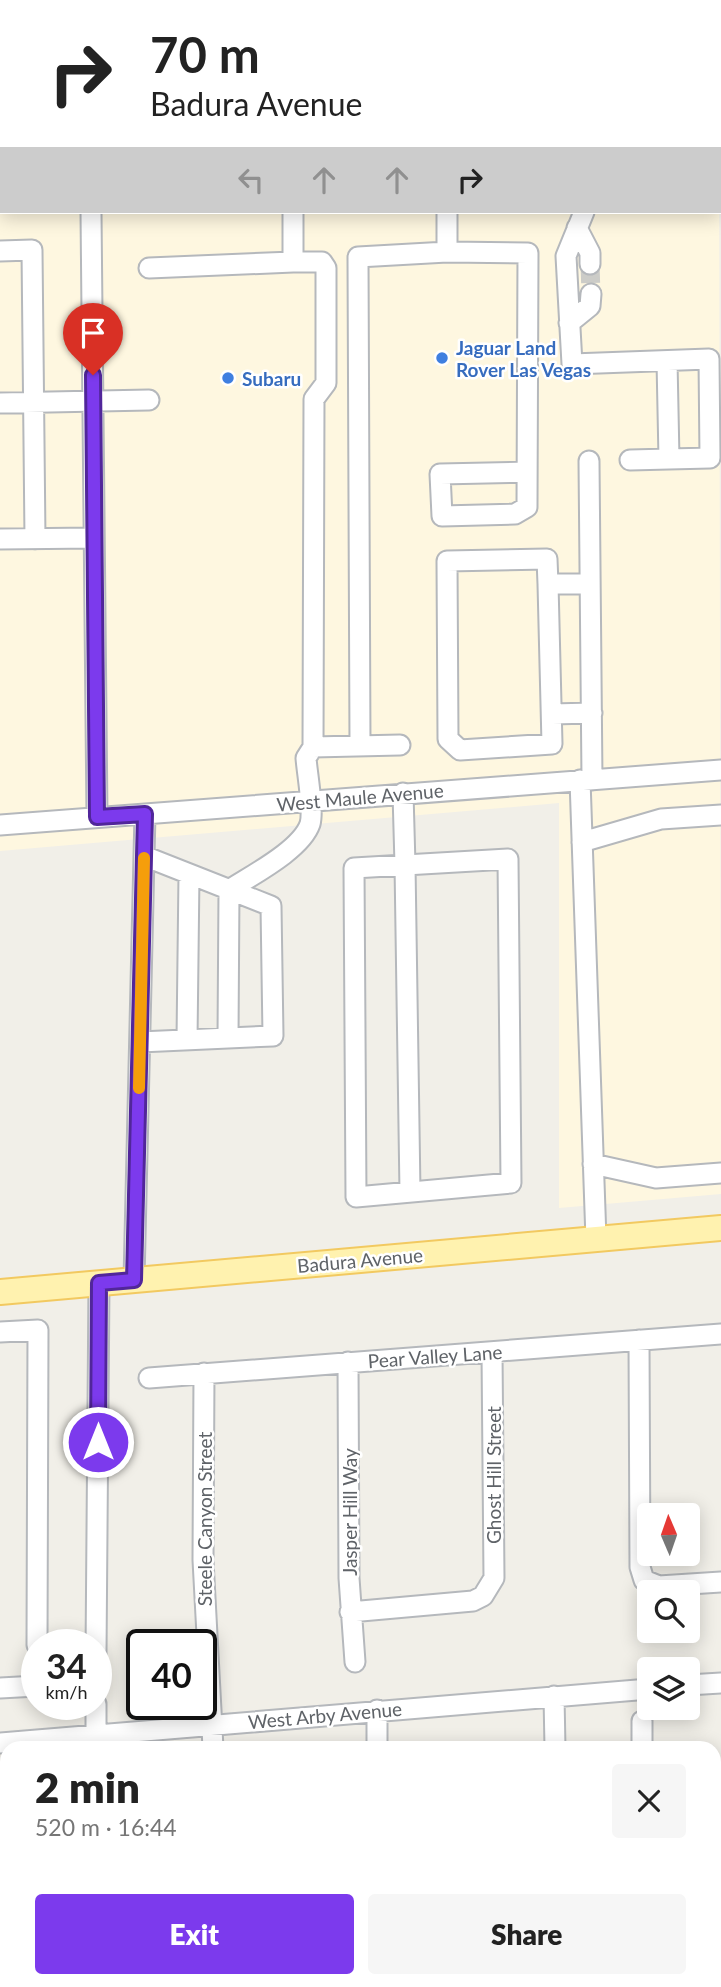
<!DOCTYPE html>
<html lang="en">
<head>
<meta charset="utf-8">
<style>
  :root { --surface:#fff; --page:#f6f6f6; --text:#222; --muted:#767676; --accent:#7c3aed }
  body { margin:0; font-family:Lato,sans-serif; background:var(--page); color:var(--text); height:100vh; display:flex; flex-direction:column; font-size:26px; white-space:nowrap }
  * { box-sizing:border-box; margin:0 }
  p { font-size:23px; color:var(--muted) }
  .icon { flex:none; width:38px; height:38px; fill:none; stroke:currentColor; stroke-width:2; stroke-linecap:round; stroke-linejoin:round }
  .map { position:relative; flex:1; overflow:hidden }
  .side { position:absolute; left:0px; top:1741px; width:721px; height:247px; display:flex; flex-direction:column; background:var(--surface); border-radius:21px 21px 0 0; box-shadow:0 4px 18px #0003 }
  .side>* { flex:none }
  .hud { position:absolute; left:0px; top:0px; width:721px; height:214px; box-shadow:0 4px 18px #0003; background:#fff; color:var(--text); overflow:hidden }
  .needle { width:46px; rotate:358deg }
  .fabs { position:absolute; left:637px; top:1503px; display:grid; gap:14px }
  .fabs a { display:grid; place-items:center; width:63px; height:63px; border-radius:7px; background:var(--surface); box-shadow:0 4px 18px #0003; font-size:35px }
  .speed { position:absolute; left:21px; top:1629px; display:flex; gap:14px; font-size:35px; font-weight:700; text-align:center }
  .speed>* { display:grid; place-content:center; width:91px; height:91px; border-radius:50%; background:var(--surface); box-shadow:0 4px 18px #0003; line-height:1 }
  .speed small { font-size:18px; font-weight:400 }
  .speed .limit { border:4px solid #111; border-radius:10px; background:#fff; color:#111 }
  .pin { position:absolute; display:grid; place-items:center; width:60px; height:60px; color:#fff; margin:-72px -30px; border-radius:50% 50% 50% 0; rotate:-45deg; box-shadow:0 0 7px #0007 }
  .pin .icon { rotate:45deg }
  .me { position:absolute; width:77px; margin:-38px; rotate:0deg; stroke-linejoin:round; filter:drop-shadow(0 0 5px #0008) }
  .turn { display:flex; align-items:center; gap:24px; height:147px; padding:0 35px; font-size:32px }
  .turn .icon { width:91px; height:91px; stroke-width:2.5 }
  .turn b { display:block; font-size:49px; line-height:60px }
  .lanes { display:flex; align-items:center; height:66px; padding:0 35px; background:#0003; justify-content:center; gap:35px; direction:ltr }
  .lanes .off { opacity:.35 }
  .round { display:grid; place-items:center; flex:none; width:74px; height:74px; border-radius:7px; background:var(--page) }
  .head { display:flex; align-items:center; justify-content:space-between; height:119px; padding:0 35px }
  h1 { font-size:42px; font-weight:800; line-height:52px }
  .button { display:flex; gap:14px; margin-top:auto; padding:14px 35px }
  .button a { flex:1; height:80px; border-radius:7px; background:var(--accent); color:#fff; font-size:28px; font-weight:800; line-height:80px; text-align:center }
  .button a+a { background:var(--page); color:var(--text) }
  .map>svg:first-child { display:block }
  .commercial { fill:#fef7e0 }
  .lines { fill:none; stroke-linecap:round; stroke-linejoin:round }
  .stream { stroke:#aadaff; stroke-width:4.5 }
  .minor-tunnel { stroke:#ccccc8; stroke-width:19; stroke-dasharray:19 10; stroke-linecap:butt }
  .minor-casing { stroke:#b5b8bc; stroke-width:23 }
  .major-casing { stroke:#f2c960; stroke-width:28 }
  .highway-casing { stroke:#f9ab00; stroke-width:32 }
  .minor { stroke:#fff; stroke-width:19 }
  .major { stroke:#fff2af; stroke-width:24 }
  .highway { stroke:#fde293; stroke-width:28 }
  .route-casing { stroke:#51269a; stroke-width:18 }
  .route { stroke:#7c3aed; stroke-width:12 }
  .slow { stroke:#f59e0b; stroke-width:12 }
  .shop-dot { fill:#3f7fe0; stroke:#fff; stroke-width:2.5 }
  .labels { text-anchor:middle; dominant-baseline:central; stroke-width:5; stroke-linejoin:round; paint-order:stroke }
  .shop-label { font-size:19px; font-weight:bold; fill:#366cbe; stroke:#fff; text-anchor:start }
  .street-label { font-size:19px; fill:#5f6368; stroke:#fff }
</style>
</head>
<body>
<div class="map">
<svg width="721" height="1987" viewBox="0 0 721 1987">
  <rect width="100%" height="100%" fill="#f1efe8"/>
  <!-- commercial -->
  <path class="commercial" d="M719 107 721 1194 559 1208V803L0 851V152L2 212H719Z"/>
  <g class="lines">
    <!-- stream -->
    <path class="stream" d="M719 53H721
      M0 102H2"/>
    <!-- minor-tunnel -->
    <path class="minor-tunnel" d="M590 264 591 294"/>
    <!-- minor casing -->
    <g class="minor-casing">
      <path id="minor" d="M91 212 97 817
        M447 212V252L528 253 527 507 515 514 442 516 440 474 527 472
        M584 212 566 256 572 364 709 359 710 458 669 459 667 361
        M577 228 590 253V264
        M0 251 32 250 35 539
        M149 268 293 262
        M569 323 590 306 591 294
        M0 403 149 400
        M630 460 669 459
        M589 461 592 780
        M0 539 94 538
        M548 584 552 744 460 750 448 739 447 561 547 559 548 584H590
        M552 714 592 713
        M360 745 358 257 447 252
        M313 747 400 745
        M580 780 596 1239
        M403 793 405 865 508 859 511 1183 356 1197 354 868 405 865 410 1192
        M0 825 721 770
        M582 842 661 819 721 815
        M228 1038 229 890C252 875 301 850 310 824 314 810 307 773 306 758L313 747 314 399 326 383V268L322 262H293V212
        M187 1040 189 874
        M140 1042 273 1036 271 906 144 856
        M593 1164 656 1178 721 1173
        M134 1280 145 814
        M0 1332 38 1330 37 1645
        M639 1340 640 1567 644 1580 659 1586 721 1582
        M348 1362 349 1578 355 1662
        M204 1373 203 1560 213 1748
        M149 1378 721 1334
        M350 1612 473 1601 483 1596 494 1578 492 1352
        M96 1654 99 1283
        M688 1685 721 1683
        M0 1688 37 1686
        M554 1696 555 1748
        M377 1710V1748
        M642 1721V1748
        M0 1743 649 1689
        M90 1747 96 1735V1704
        M714 1782 721 1783
        M0 1837 7 1836
        M84 1981V1987
        M112 1981V1987
        M213 1981V1987
        M378 1981V1987
        M556 1981V1987
        M647 1981V1987
        M0 1983 21 1981"/>
    </g>
    <!-- major casing -->
    <g class="major-casing">
      <path id="major" d="M719 92H721
        M0 137H2
        M0 1292 721 1228"/>
    </g>
    <!-- highway casing -->
    <g class="highway-casing">
      <path id="highway" d="M502 2 531 0
        M719 10H721
        M0 33H2"/>
    </g>
    <!-- minor -->
    <use href="#minor" class="minor"/>
    <!-- major -->
    <use href="#major" class="major"/>
    <!-- highway -->
    <use href="#highway" class="highway"/>
  </g>
  <g class="lines">
    <!-- route casing -->
    <g class="route-casing">
      <path id="route" d="M93 375 97 817 145 814 134 1280 99 1283 98 1442"/>
    </g>
    <!-- route -->
    <use href="#route" class="route"/>
    <!-- slow -->
    <path class="slow" d="M139 1088 144 858"/>
  </g>
  <!-- markers -->
  <g class="shop-dot">
    <circle cx="442" cy="358" r="7"/>
    <circle cx="228" cy="378" r="7"/>
  </g>
  <g class="labels">
    <!-- shop labels -->
    <g class="shop-label">
      <text x="456" y="347">Jaguar Land<tspan x="456" dy="22">Rover Las Vegas</tspan></text>
      <text x="242" y="378">Subaru</text>
    </g>
    <!-- street labels -->
    <g class="street-label">
      <text transform="translate(360 797) rotate(-5)">West Maule Avenue</text>
      <text transform="translate(360 1260) rotate(-5)">Badura Avenue</text>
      <text transform="translate(435 1356) rotate(-4)">Pear Valley Lane</text>
      <text transform="translate(493 1475) rotate(-90)">Ghost Hill Street</text>
      <text transform="translate(349 1512) rotate(-90)">Jasper Hill Way</text>
      <text transform="translate(204 1519) rotate(-90)">Steele Canyon Street</text>
      <text transform="translate(325 1715) rotate(-5)">West Arby Avenue</text>
    </g>
  </g>
</svg>
<div class="fabs">
<a><svg class="needle" viewBox="-14 -14 28 28"><path d="M0-13l5 13h-10z" fill="#e53935"/><path d="M0 13l5-13h-10z" fill="#767676"/></svg></a>
<a><svg class="icon" aria-label="search" viewBox="0 0 24 24"><circle cx="10" cy="10" r="6"/><path d="M15 15l6 6"/></svg></a>
<a><svg class="icon" aria-label="layers" viewBox="0 0 24 24"><path d="M12 4l9 5-9 5-9-5zM3 14l9 5 9-5"/></svg></a>
</div>
<div class="speed"><div>34<small>km/h</small></div><div class="limit">40</div></div>
<div class="pin" style="left:93px;top:375px;background:#d93025"><svg class="icon" aria-label="arrive" viewBox="0 0 24 24"><path d="M6 21V4h12l-3 4 3 4H6"/></svg></div>
<svg class="me" style="left:98px;top:1442px" viewBox="-20 -20 40 40"><circle r="17" fill="#7c3aed" stroke="#fff" stroke-width="3"/><path d="M0-11L8 9 0 5-8 9z" fill="#fff"/></svg>
<div class="hud">
<div class="turn"><svg class="icon" aria-label="right" viewBox="0 0 24 24"><path d="M7 20v-9h11M14 6l5 5-5 5"/></svg><div><b>70 m</b>Badura Avenue</div></div>
<div class="lanes"><svg class="icon off" aria-label="left" viewBox="0 0 24 24"><path d="M17 20v-9H6M10 6l-5 5 5 5"/></svg><svg class="icon off" aria-label="ahead" viewBox="0 0 24 24"><path d="M12 20V5M6 11l6-6 6 6"/></svg><svg class="icon off" aria-label="ahead" viewBox="0 0 24 24"><path d="M12 20V5M6 11l6-6 6 6"/></svg><svg class="icon" aria-label="right" viewBox="0 0 24 24"><path d="M7 20v-9h11M14 6l5 5-5 5"/></svg></div>
</div>
<section class="side">
<div class="head"><div><h1>2 min</h1><p>520 m · 16:44</p></div><a class="round"><svg class="icon" aria-label="close" viewBox="0 0 24 24"><path d="M6 6l12 12M18 6L6 18"/></svg></a></div>
<div class="button"><a>Exit</a><a>Share</a></div>
</section>
</div>
</body>
</html>
